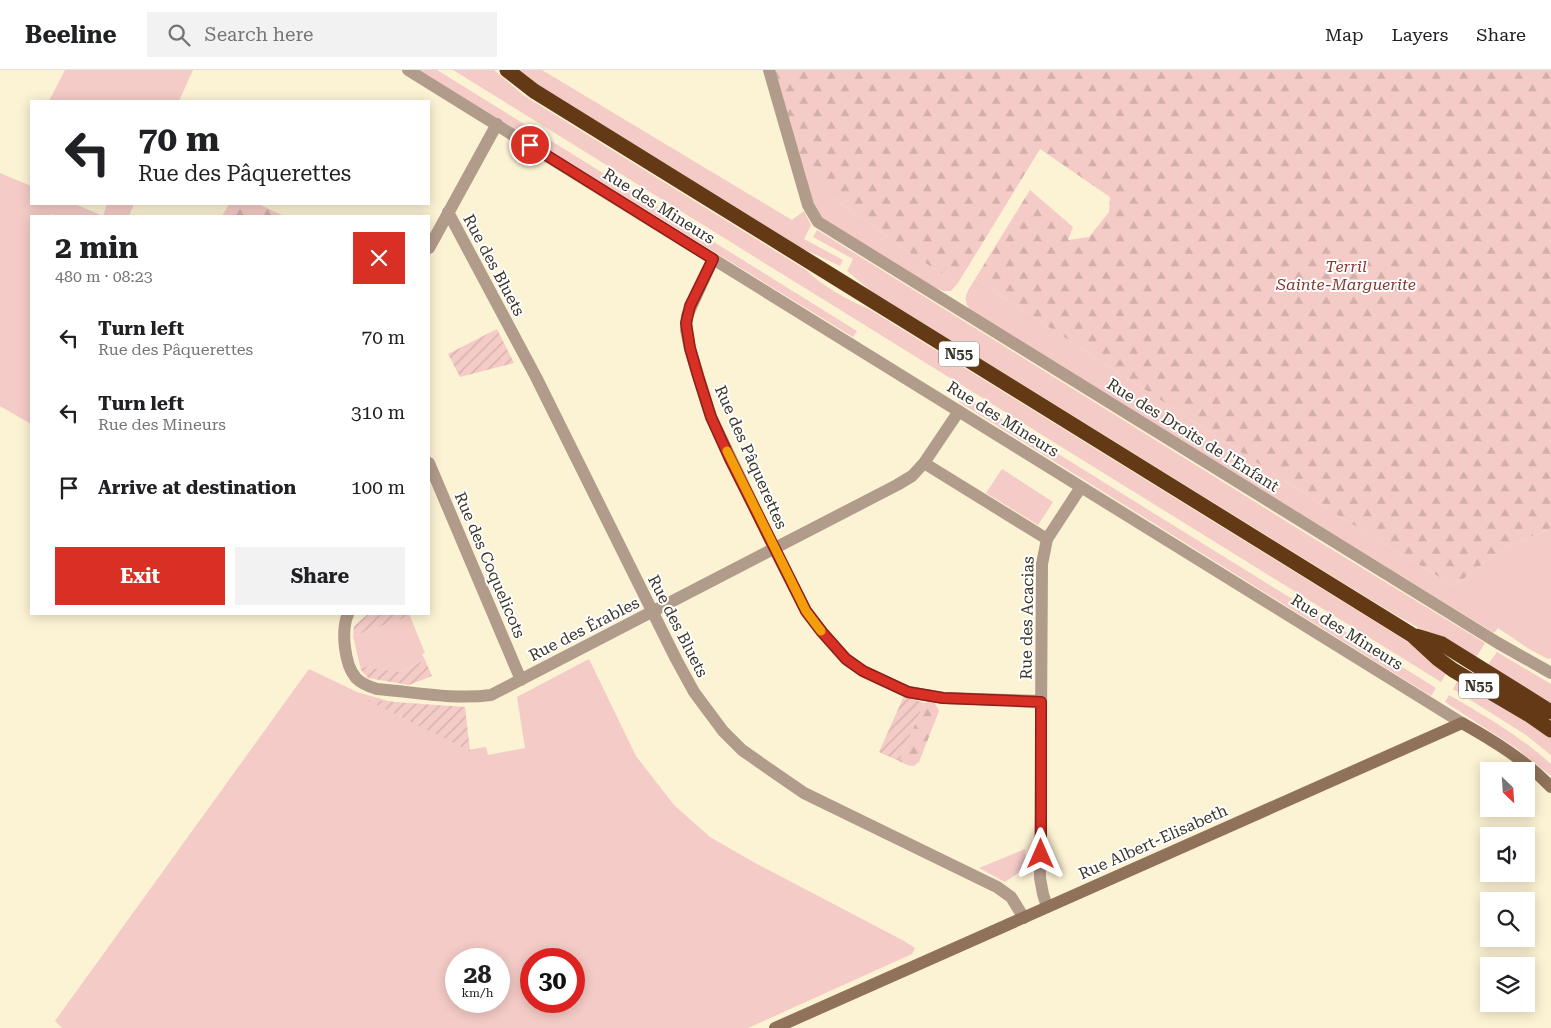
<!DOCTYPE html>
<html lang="en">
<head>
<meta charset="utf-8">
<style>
  :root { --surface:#fff; --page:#f2f2f2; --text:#202124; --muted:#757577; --line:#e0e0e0; --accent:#d93025 }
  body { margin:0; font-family:"Roboto Serif",serif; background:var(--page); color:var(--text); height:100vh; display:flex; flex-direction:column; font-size:19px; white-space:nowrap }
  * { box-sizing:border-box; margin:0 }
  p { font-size:16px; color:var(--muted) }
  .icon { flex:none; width:28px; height:28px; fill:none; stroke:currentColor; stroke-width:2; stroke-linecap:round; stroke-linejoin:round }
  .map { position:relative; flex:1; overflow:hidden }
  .details { position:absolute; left:30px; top:145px; width:400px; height:400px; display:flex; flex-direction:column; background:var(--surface); border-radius:0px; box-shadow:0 2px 12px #0003 }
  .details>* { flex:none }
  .top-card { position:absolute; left:30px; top:30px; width:400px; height:105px; border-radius:0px; box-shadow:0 2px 12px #0003; background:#fff; color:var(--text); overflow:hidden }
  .needle { width:32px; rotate:155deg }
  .tools { position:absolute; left:1480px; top:692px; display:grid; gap:10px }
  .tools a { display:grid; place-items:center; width:55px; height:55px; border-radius:0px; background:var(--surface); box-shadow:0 2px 12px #0003; font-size:25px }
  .speed { position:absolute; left:445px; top:878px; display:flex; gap:10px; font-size:25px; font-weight:700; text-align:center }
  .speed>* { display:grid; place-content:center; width:65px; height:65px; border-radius:50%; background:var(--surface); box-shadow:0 2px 12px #0003; line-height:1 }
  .speed small { font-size:12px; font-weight:400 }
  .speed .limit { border:8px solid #d22; background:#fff; color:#111 }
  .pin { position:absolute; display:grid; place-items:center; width:42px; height:42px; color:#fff; margin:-21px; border:2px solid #fff; border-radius:50%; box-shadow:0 1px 5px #0007 }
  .me { position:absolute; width:55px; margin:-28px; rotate:0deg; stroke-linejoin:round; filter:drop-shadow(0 0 4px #0008) }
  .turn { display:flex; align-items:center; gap:18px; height:105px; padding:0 25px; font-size:22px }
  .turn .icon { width:65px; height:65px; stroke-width:2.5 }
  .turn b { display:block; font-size:35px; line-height:42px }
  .round { display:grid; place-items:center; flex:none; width:52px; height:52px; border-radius:0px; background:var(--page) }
  .overview { display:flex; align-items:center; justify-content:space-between; height:85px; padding:0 25px }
  h1 { font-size:30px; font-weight:700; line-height:38px }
  .primary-button { display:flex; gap:10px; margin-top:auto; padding:10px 25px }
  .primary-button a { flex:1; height:58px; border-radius:0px; background:var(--accent); color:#fff; font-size:20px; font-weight:700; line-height:58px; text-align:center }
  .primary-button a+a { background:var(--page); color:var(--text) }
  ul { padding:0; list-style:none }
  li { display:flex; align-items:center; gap:15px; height:75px; padding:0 25px }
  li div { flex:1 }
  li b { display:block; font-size:19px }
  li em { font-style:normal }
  header { display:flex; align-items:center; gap:30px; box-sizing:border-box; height:70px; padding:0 25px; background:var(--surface); border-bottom:1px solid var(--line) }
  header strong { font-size:24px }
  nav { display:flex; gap:28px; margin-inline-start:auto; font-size:18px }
  .search { width:350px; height:45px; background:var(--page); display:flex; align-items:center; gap:12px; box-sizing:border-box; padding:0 18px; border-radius:0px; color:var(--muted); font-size:19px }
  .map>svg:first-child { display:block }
  .green { fill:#f4cbc6; fill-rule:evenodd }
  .forest { fill:url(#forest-firs) }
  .garden { fill:url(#garden-furrows) }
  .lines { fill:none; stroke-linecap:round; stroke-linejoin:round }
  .street { stroke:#b19b8b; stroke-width:12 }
  .secondary { stroke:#907159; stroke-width:12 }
  .highway { stroke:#633a15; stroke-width:15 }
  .route-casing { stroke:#8d1f18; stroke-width:12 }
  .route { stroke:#d93025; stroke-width:9 }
  .slow { stroke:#f59e0b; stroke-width:9 }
  .labels { text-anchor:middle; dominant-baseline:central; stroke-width:4; stroke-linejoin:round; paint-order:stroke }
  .shield { fill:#fff; stroke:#747269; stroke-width:1 }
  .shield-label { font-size:15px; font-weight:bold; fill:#393529 }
  .street-label { font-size:16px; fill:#393529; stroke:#fff }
  .park-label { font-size:16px; font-style:italic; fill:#853832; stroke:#fff }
</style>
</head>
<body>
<header>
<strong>Beeline</strong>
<div class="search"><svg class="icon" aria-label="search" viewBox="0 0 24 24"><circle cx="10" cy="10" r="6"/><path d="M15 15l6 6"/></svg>Search here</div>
<nav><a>Map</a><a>Layers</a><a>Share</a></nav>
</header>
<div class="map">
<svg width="1551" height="958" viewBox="0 0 1551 958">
  <defs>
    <pattern id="forest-firs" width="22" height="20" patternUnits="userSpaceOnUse" patternTransform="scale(1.25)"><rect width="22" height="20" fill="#f4cbc6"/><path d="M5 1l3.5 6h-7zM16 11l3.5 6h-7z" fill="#d2afaa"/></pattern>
    <pattern id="garden-furrows" width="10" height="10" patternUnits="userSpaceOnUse" patternTransform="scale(1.25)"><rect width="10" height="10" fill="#f4cbc6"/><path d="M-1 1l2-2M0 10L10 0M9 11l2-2" fill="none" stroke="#d2afaa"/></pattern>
  </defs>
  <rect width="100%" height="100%" fill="#fcf2d4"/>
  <!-- green -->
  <path class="green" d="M65 0H193L179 31H49Z
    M418 0H437L857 261 853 267Z
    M453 0H494L523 25 806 200C825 218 846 229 869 239L1416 577 1448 600 1441 612Z
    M516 0H542L792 150 804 141 811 155 804 169 843 190 840 196 797 176 535 15Z
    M804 99 835 129 917 188 958 213 951 221H943L931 216 823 149 810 126Z
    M0 103 31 116V134H75L103 146 107 134H134L129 146H60L51 144 54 146H31V354L0 336Z
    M817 160 1318 471 1485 573 1475 589 1394 544 871 221 847 201 853 189 813 167Z
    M975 209 1339 446 1454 516 1502 479 1551 458V588L1548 589 1529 579 1498 558 1494 563 971 241C961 229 967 222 975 209Z
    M963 325 1436 618 1431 626 959 332Z
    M1002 399 1053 432 1038 455 986 423Z
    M410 546 425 583 422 584 425 590 401 602 360 596 353 566Z
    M1497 582 1551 614V637L1490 599 1489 593Z
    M589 589 636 686 674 735 710 767 757 794 904 871 915 878 912 884 748 958H62L55 951 309 599 357 622 388 631 432 638 467 680 486 677 488 685 525 678 517 627ZM456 889H499V931H456ZM531 889H574V931H531Z
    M1459 608 1551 667V685L1526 665 1453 619Z
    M1449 625C1485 646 1520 666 1551 694V706L1516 678 1445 632Z
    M1025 779 1026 798 1005 812 979 798Z"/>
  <!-- forest -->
  <path class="forest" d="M772 0H1551V458L1502 479 1454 516 1339 446 975 209 1030 120 1073 157 1068 170 1089 167 1109 142 1110 127 1040 79 958 213 917 188 835 129 804 99 788 56Z
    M229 134H258L284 146H222Z
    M929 632 935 633 939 641 919 692 914 696 907 695 899 691 924 633Z"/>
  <!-- garden -->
  <path class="garden" d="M497 259 514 293 460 307 448 284Z
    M368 544H409L410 546 353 566 354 556Z
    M425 590 432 606 409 615 368 608 361 600 360 596 401 602Z
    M904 626 924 633 899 691 879 682Z
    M367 630 465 637 470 681Z"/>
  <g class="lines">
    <!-- street -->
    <path class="street" d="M408 0 1462 653
      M769 0 808 135 818 152 1498 573 1551 603
      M448 142 536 307 676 589 694 622 723 661 742 680 772 701 804 723 997 817 1011 827 1024 848
      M429 178 497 54
      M713 189 687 246 686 260 690 279 711 347 775 480 806 541 822 562 846 589 863 601 908 622 943 628 1041 631
      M959 341 924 393 1047 469 1081 417
      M429 393 521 610
      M1047 469 1042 494 1040 808 1043 824 1047 837
      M348 544C341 560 344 594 356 608 362 614 370 617 377 619 414 622 454 630 491 625L897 415 912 406 924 393"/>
    <!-- secondary -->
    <path class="secondary" d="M775 958 1462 653C1494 671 1525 690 1551 717"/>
    <!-- highway -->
    <path class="highway" d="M507 0 534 21 1412 565 1438 589 1453 600 1531 646 1551 660
      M1416 566 1442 574 1551 642"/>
  </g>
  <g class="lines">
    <!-- route casing -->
    <g class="route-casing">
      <path id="route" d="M530 75 713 189 690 236 686 253 690 278 698 306 711 347 730 389 806 541 822 562 846 589 863 601 908 622 943 628 1041 632V784"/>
    </g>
    <!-- route -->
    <use href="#route" class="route"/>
    <!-- slow -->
    <path class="slow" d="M727 381 806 541 821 561"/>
  </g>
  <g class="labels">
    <!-- shield labels -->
    <g class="shield">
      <rect x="939" y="271.5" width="40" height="25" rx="4"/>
      <rect x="1459" y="603.5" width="40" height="25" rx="4"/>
    </g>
    <g class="shield-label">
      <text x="959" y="284">N55</text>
      <text x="1479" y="616">N55</text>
    </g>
    <!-- street labels -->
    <g class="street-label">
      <text transform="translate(659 136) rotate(32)">Rue des Mineurs</text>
      <text transform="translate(494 195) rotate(62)">Rue des Bluets</text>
      <text transform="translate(1003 349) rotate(32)">Rue des Mineurs</text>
      <text transform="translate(1193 365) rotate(32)">Rue des Droits de l'Enfant</text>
      <text transform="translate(751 387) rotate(66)">Rue des Pâquerettes</text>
      <text transform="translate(490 495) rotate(67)">Rue des Coquelicots</text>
      <text transform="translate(1027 548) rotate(-89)">Rue des Acacias</text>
      <text transform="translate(678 556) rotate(63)">Rue des Bluets</text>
      <text transform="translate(584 559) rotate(-27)">Rue des Érables</text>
      <text transform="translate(1347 562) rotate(32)">Rue des Mineurs</text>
      <text transform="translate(1153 772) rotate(-24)">Rue Albert-Elisabeth</text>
    </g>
    <!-- park labels -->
    <g class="park-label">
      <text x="1346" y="196">Terril<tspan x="1346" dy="18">Sainte-Marguerite</tspan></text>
    </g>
  </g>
</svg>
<div class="tools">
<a><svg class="needle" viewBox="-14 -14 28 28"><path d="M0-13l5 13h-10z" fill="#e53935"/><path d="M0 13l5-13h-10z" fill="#757577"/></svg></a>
<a><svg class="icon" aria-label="sound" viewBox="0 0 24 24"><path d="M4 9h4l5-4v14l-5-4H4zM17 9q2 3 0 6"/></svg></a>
<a><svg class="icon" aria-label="search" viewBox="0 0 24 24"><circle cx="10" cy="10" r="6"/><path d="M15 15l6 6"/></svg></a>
<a><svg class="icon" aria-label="layers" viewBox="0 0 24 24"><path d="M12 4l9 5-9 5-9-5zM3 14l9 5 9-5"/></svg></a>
</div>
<div class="speed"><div>28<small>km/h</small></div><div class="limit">30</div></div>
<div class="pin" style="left:530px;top:75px;background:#d93025"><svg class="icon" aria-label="arrive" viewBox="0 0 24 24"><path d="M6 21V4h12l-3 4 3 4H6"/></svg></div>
<svg class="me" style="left:1041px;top:784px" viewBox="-20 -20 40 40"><path d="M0-17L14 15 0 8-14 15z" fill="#d93025" stroke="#fff" stroke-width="4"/></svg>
<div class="top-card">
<div class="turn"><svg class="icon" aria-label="left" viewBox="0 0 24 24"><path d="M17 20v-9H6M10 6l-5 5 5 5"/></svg><div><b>70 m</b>Rue des Pâquerettes</div></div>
</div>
<section class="details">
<div class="overview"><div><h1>2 min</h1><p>480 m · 08:23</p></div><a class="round" style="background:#d93025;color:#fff"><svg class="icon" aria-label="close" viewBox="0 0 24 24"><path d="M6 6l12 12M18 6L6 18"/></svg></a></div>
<ul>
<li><svg class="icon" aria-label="left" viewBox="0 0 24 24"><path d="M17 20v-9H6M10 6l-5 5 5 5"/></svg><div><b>Turn left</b><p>Rue des Pâquerettes</p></div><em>70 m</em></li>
<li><svg class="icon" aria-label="left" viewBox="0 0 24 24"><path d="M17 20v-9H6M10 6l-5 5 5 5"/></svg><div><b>Turn left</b><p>Rue des Mineurs</p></div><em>310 m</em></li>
<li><svg class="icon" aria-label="arrive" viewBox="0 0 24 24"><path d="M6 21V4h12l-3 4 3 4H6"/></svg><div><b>Arrive at destination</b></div><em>100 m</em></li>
</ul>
<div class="primary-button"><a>Exit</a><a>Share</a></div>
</section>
</div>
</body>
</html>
